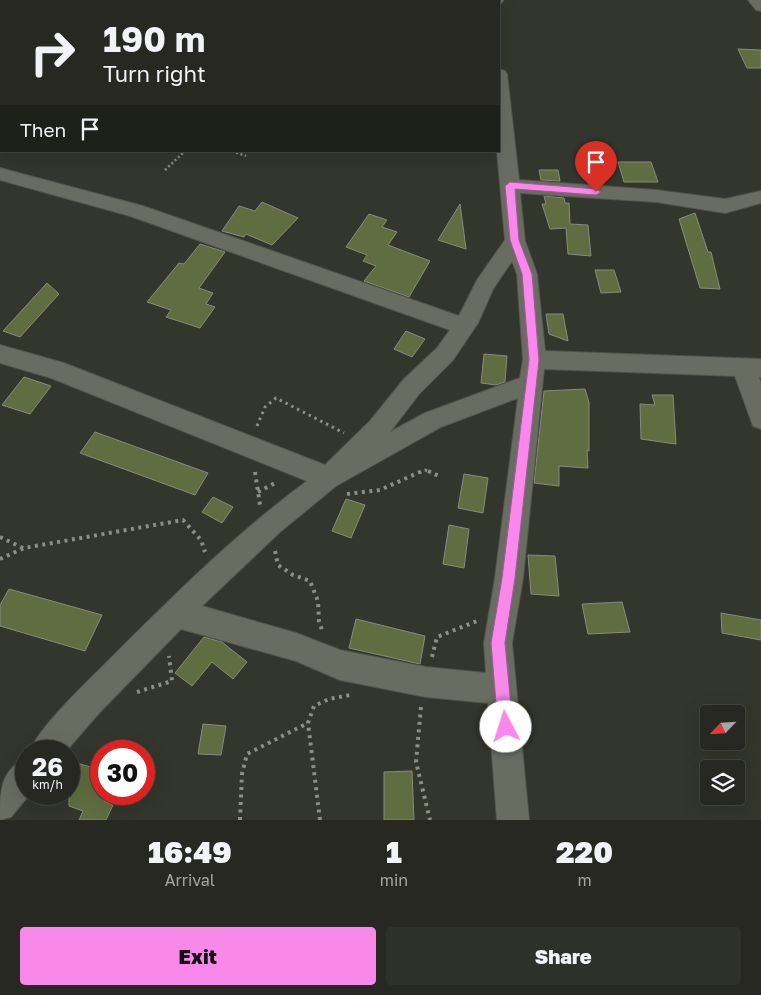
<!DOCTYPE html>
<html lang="en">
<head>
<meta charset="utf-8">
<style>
  :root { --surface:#262821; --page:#2e302a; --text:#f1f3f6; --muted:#a4a6a5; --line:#42443f; --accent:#f888ea }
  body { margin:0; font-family:"Golos Text",sans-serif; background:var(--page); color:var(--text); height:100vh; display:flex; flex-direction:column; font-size:19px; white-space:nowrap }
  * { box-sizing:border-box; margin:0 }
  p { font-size:16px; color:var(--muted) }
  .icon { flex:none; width:28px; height:28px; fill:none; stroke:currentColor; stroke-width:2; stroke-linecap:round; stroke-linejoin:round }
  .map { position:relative; height:820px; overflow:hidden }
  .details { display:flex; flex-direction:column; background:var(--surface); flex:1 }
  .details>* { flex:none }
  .guide { position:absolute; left:0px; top:0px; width:500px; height:152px; box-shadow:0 5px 20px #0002,0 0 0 1px var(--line); background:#262821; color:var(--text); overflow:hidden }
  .needle { width:32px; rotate:245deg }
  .controls { position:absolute; left:700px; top:705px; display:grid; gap:10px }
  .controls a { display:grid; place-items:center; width:45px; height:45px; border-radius:5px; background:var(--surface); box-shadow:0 5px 20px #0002,0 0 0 1px var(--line); font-size:25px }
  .speed { position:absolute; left:15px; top:740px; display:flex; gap:10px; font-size:25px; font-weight:700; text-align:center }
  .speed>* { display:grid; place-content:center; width:65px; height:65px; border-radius:50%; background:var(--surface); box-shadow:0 5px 20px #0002,0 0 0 1px var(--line); line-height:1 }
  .speed small { font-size:12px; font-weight:400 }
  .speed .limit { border:8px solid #d22; background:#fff; color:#111 }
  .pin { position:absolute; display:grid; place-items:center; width:42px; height:42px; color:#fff; margin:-51px -21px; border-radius:50% 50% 50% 0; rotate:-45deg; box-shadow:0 0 5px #0007 }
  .pin .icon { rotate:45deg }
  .me { position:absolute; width:55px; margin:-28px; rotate:355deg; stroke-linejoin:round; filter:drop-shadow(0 0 4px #0008) }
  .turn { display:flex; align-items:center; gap:18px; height:105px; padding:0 20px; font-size:22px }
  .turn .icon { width:65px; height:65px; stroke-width:2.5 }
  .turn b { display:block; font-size:35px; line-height:42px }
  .then { display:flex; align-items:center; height:48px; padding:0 20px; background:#0003; gap:10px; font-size:19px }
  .eta { display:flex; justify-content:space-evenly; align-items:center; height:85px; text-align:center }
  .eta b { font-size:30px; font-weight:800; line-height:35px }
  .primary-button { display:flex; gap:10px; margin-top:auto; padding:10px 20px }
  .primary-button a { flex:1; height:58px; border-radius:5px; background:var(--accent); color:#111; font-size:20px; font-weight:800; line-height:58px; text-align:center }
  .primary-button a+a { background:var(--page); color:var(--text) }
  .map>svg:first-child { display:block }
  .building { fill:#606d41; stroke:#878b7f }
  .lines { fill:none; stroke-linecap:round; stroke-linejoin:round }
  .street-casing { stroke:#51544c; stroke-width:2 }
  .path-far2 { stroke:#8c8f87; stroke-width:2.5; stroke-dasharray:2 2.5; stroke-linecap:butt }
  .path-far1 { stroke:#8c8f87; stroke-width:3; stroke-dasharray:2.5 4; stroke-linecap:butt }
  .path { stroke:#8c8f87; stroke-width:4; stroke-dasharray:3 4.5; stroke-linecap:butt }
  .street { fill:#696d61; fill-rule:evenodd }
  .route { fill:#f888ea; stroke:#a15898 }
</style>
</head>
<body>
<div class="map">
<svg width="761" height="820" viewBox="0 0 761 820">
  <rect width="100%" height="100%" fill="#33362c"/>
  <!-- building -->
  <path class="building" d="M738 49 761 50V68H747Z
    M618 162H651L658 182H624Z
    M539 170H558L560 181 541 180Z
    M544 196 564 198 565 203H569L570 224 588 225 591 256 568 254 566 228 550 229 542 204H546Z
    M262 202 298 218 272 245 246 234 244 237 222 231 239 206 255 211Z
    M460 204 466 249 438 240Z
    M695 213 708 252H711L720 289 700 288 679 219Z
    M369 214 387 220 382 227 397 232 388 245 430 261 409 297 364 281 376 266 363 261 367 255 346 247Z
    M200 244 225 252 199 288 213 293 206 304 215 307 200 328 166 317 171 310 147 302 179 263 184 264Z
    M595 270H614L621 292 601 293Z
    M47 283 59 294 20 337 3 331Z
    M546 314H563L568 341 549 334Z
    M406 331 425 339 412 357 394 349Z
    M484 354 507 356 505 382 496 385 481 383Z
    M24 377 51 386 30 414 2 405Z
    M585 389 589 402V451L587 450 588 468 559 466V486L534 483 544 391Z
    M652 395H673L676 444 641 439 640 404 655 405Z
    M95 432 208 473 195 495 80 453Z
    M464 474 488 478 483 513 458 508Z
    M213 497 233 507 222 523 202 512Z
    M346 499 365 505 351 538 332 531Z
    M449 525 469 529 464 568 443 564Z
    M528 555 555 556 559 596 531 594Z
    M9 589 102 615 85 651 0 626V605Z
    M622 602 630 632 588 634 582 604Z
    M721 613 761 620V640L722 633Z
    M356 619 425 636 420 664 349 648Z
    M204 637 222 642 247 662 233 679 212 662 192 686 175 673Z
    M203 724 226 726 221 755 198 754Z
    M69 761 91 767 89 774 101 778V794H107L104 801 113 805 106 820H79L83 811 69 806Z
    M412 771 414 820H384V772Z"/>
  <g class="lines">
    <!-- street casing -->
    <g class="street-casing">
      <path id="street" d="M489 0H503V1L499 5V1Z
        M748 0H761V11L756 10Z
        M1 28V38L0 39V29Z
        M499 69 505 71 507 74 519 180 656 190 725 199 761 191V203L725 213 656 202 520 193 525 241 537 274 545 351 761 359V377H759L761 384V429L753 426 735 376 544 369 523 578 512 643 529 820H497L488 703 426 697 340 680 296 661 181 629 100 712 66 751H30C40 726 86 683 107 662 171 598 234 535 307 481L51 378 0 363V345L64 363 325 465 370 421 404 379 437 348 450 330 130 216 0 180V168L143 206 459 316 477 280 505 240 497 151ZM512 261 517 274 523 360 520 378 425 413 390 432 420 393 453 360 478 323 493 289ZM518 398 495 578 484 643 486 673 426 667 340 650 296 633 202 606 280 532 336 486 441 427Z
        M26 758V794H30L11 817 0 820C0 791 0 771 26 758Z"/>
    </g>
    <!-- path-far2 -->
    <path class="path-far2" d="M264 0 266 1
      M0 73 1 75
      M232 151 246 156
      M165 170 185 151"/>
    <!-- path-far1 -->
    <path class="path-far1" d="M257 426 265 407 276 398 344 433
      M419 473 425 470 431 473"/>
    <!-- path -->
    <path class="path" d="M428 471 439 476
      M255 472 260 505
      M258 492 277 482
      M347 494 380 490 422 471
      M0 537 23 548
      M275 551 278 565 293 575 310 581 318 601 319 621 322 630
      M0 559 24 548 183 520 201 540 205 552
      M432 657 437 637 477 621
      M137 692 172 681 169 656
      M421 707 416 762 430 820
      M240 820 242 774 247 754 308 723
      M320 820 308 723 314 706 329 699 350 695"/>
    <!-- street -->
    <use href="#street" class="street"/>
  </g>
  <!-- route -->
  <path class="route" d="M510 182 596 189 601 192 596 195 515 189 519 240 532 274 539 360 515 578 505 643 513 727 511 733 506 735 500 733 498 727 491 643 502 578 529 360 522 274 510 240 505 186Z"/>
</svg>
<div class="controls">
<a><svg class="needle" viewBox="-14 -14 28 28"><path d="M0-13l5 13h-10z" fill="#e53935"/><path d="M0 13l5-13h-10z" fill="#a4a6a5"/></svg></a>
<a><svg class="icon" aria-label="layers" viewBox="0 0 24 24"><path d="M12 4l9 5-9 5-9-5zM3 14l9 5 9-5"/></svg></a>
</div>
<div class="speed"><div>26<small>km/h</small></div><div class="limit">30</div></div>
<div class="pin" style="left:596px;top:192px;background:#d93025"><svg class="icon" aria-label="arrive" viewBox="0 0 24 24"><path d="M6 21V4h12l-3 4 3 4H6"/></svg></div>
<svg class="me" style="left:506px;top:727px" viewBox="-20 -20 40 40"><circle r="19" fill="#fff"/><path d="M0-13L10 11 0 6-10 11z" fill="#f888ea"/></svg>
<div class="guide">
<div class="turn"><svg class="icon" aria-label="right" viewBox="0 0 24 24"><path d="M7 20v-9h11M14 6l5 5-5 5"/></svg><div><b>190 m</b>Turn right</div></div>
<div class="then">Then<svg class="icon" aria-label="arrive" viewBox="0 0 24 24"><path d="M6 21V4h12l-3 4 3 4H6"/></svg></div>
</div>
</div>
<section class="details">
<div class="eta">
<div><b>16:49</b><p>Arrival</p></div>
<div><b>1</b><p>min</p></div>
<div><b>220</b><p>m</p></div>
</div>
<div class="primary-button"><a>Exit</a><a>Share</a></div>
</section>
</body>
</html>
